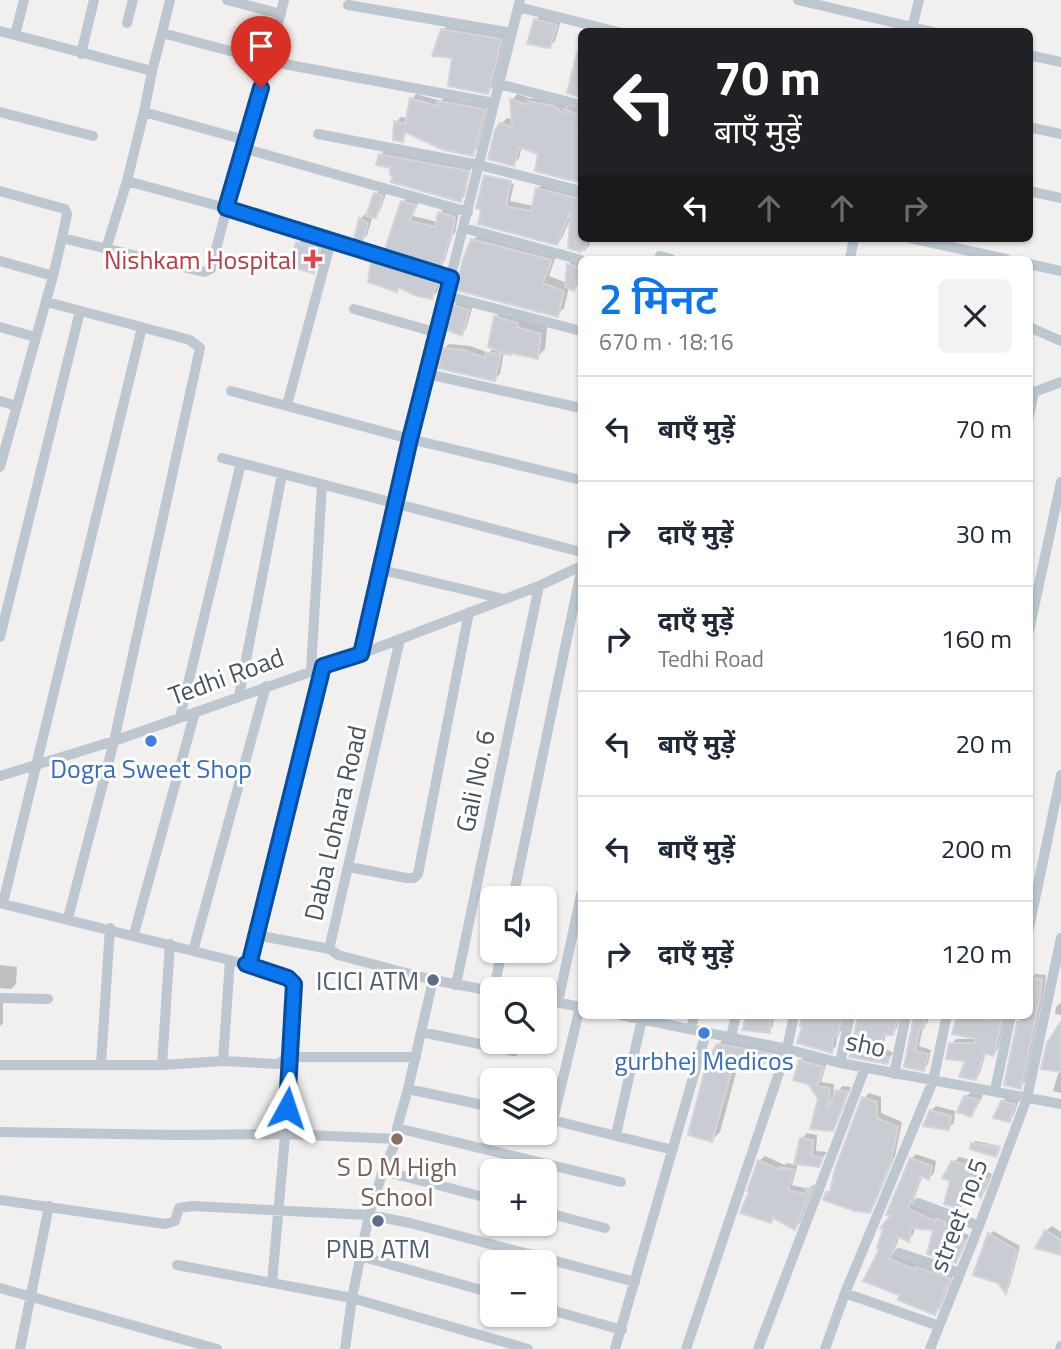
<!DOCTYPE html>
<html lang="hi">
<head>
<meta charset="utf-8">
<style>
  :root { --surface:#fff; --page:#f2f2f3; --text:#1f2937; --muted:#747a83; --line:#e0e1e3; --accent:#0a77f1 }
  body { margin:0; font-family:"Titillium Web","Noto Sans Devanagari",sans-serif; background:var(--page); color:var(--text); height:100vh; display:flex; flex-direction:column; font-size:26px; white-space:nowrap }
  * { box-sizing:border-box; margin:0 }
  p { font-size:23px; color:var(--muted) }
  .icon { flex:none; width:38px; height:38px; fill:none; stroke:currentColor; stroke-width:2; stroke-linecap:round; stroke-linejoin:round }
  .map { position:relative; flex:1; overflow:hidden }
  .sheet { position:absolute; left:578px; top:256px; width:455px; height:763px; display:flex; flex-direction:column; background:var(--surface); border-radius:10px; box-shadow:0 2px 5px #0004 }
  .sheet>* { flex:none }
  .guide { position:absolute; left:578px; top:28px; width:455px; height:214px; border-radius:10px; box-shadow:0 2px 5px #0004; background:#202124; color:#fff; overflow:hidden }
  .buttons { position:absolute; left:480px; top:886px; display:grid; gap:14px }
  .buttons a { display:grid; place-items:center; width:77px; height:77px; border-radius:10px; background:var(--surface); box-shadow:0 2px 5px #0004; font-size:35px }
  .pin { position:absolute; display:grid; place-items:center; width:60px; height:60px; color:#fff; margin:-72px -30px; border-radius:50% 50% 50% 0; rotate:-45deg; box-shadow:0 0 7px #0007 }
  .pin .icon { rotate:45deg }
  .me { position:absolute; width:77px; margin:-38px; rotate:5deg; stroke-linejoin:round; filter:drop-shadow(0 0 5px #0008) }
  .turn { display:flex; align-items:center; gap:24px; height:147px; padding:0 21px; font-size:32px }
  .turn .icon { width:91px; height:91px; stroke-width:2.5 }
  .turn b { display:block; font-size:49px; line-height:60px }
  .lanes { display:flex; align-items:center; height:66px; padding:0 21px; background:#0003; justify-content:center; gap:35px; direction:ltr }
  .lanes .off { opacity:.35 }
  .round { display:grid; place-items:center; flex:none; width:74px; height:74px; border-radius:10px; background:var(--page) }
  .headline { display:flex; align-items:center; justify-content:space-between; height:119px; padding:0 21px }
  h1 { font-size:42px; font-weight:600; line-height:52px; color:var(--accent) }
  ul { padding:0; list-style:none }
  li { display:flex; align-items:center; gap:21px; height:105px; padding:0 21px; border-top:2px solid var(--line) }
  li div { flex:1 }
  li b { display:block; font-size:26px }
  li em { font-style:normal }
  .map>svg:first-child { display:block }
  .shadow { fill:#0003 }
  .building { fill:#c9ccd2; stroke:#d3d5db; stroke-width:2 }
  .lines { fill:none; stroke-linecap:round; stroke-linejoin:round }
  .street { stroke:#bcc7cf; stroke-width:10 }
  .route-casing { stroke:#064d9d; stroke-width:18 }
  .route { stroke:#0a77f1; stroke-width:12 }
  .health-dot { fill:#e0444e; stroke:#fff; stroke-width:2.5 }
  .shop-dot { fill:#3f7fe0; stroke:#fff; stroke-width:2.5 }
  .service-dot { fill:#5c6f8a; stroke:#fff; stroke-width:2.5 }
  .education-dot { fill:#8d6e63; stroke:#fff; stroke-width:2.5 }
  .labels { text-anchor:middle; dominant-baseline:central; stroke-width:6; stroke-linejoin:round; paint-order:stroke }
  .health-label { font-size:26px; fill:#be3a42; stroke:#fff; text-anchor:end }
  .street-label { font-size:26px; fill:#45535e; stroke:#fff }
  .shop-label { font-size:26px; fill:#366cbe; stroke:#fff }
  .service-label { font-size:26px; fill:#4e5e75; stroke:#fff; text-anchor:end }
  .education-label { font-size:26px; fill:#785e54; stroke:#fff }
</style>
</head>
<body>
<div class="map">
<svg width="1061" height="1349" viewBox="0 0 1061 1349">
  <rect width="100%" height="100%" fill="#f2efef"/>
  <!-- shadow -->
  <path class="shadow" d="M541 15 561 20 555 41 550 46 536 20Z
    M448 25 506 34 493 87 488 92 454 56 443 30Z
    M581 57V96L569 92Z
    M416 94 441 101 445 97 488 105 477 149 472 154 408 131 402 140 396 122 401 117 408 119 412 99Z
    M517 94 532 99 535 96 561 101 567 108 571 104 581 106V182L539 153 522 147 519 158 513 164 501 124 507 118 513 120 512 100Z
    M384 151 471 168 464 197 461 200 395 174 392 166 381 155Z
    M487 174V177L514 184 510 201 534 206 538 189 543 183 581 193V238H591L589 246 584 251 570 247 572 214 562 238 557 243 478 207Z
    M381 189 387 191 380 211 373 216 367 235 362 240 360 219 365 214 368 216 376 194Z
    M408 197 419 201 413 216 438 222 440 213 445 208 459 212 455 233 452 236 445 260 441 265 387 248 403 202Z
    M480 233 557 253 549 276 567 283 568 265 574 260 581 262 579 284 574 289 569 287 564 308 557 315 473 240Z
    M306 235 328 241 322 263 314 271 298 243Z
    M377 257 441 277 437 292 431 297 401 286 397 290 372 262Z
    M459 301 473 305 466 329 461 334 454 306Z
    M503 310 547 327 545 349 537 357 512 351 504 352 500 374 494 379 443 349 449 344 470 346 489 353 494 348 496 317Z
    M0 965 17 967 16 984 11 989 0 988Z
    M1035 974 1046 975 1045 987 1025 1082 1020 1087 1006 1084 1020 1015H1029V982Z
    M0 999 3 1001V1023L0 1026Z
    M1061 1002V1015L1055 1014 1056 1007Z
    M749 1015H774L773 1026 769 1031 744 1029Z
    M804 1015H845L842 1030 837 1035 836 1046 831 1051 804 1026Z
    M859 1015H901L897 1028 893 1033H886L883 1047 893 1053 887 1062 861 1032 856 1033Z
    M915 1015H929L928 1022 923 1027 919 1046 931 1050 928 1064 924 1069 906 1065Z
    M959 1015H1006L998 1049 994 1054 986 1052 980 1073 975 1078 967 1060 951 1044 956 1039H977L954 1033Z
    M726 1037 781 1047V1054L773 1062 740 1058 720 1132 712 1140 718 1045Z
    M805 1056 827 1062 821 1082 834 1084 833 1100 842 1086 851 1087 837 1124 832 1129 819 1098 800 1061Z
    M1061 1071V1093L1053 1091 1058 1074Z
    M971 1092 983 1095 976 1109 971 1115 965 1097Z
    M869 1093 881 1097V1113L902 1122 895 1156 874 1206 869 1211 828 1192 833 1188 864 1098Z
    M1007 1097 1019 1099 1014 1115 1009 1120 1002 1102Z
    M936 1106 955 1111 954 1123 948 1128 931 1111Z
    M807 1133 817 1135 816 1151 827 1152 818 1165 798 1163 792 1185 808 1189 815 1184 800 1223 794 1228 775 1217 771 1221 759 1161 765 1156 785 1165 787 1163 795 1165 802 1139Z
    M975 1141 1001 1146 996 1155 973 1143Z
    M916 1154 936 1161 934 1173 929 1178 923 1175 912 1204 960 1224 954 1230 969 1235 960 1256 955 1261 935 1228 915 1227 913 1235 908 1239 900 1235 893 1254 920 1265 954 1273 940 1308 935 1313 900 1294 882 1249 911 1159Z
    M959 1157 971 1160 969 1163 992 1174 986 1190 981 1195 969 1186 964 1202 959 1207 954 1162Z
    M1052 1226 1061 1232V1253L1046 1231Z
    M993 1231 1020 1246 1009 1288 1006 1292 990 1234Z"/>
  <!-- building -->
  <path class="building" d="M534 19 557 25 550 48 527 44Z
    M441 29 502 39 488 94 448 86 452 58 432 56Z
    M577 52H581V80L577 96 567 93Z
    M410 98 437 106 438 101 485 109 473 156 444 150 405 132 403 142 393 140 394 121 405 124Z
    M510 99 528 105V101L550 105 555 106 563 114 564 109 581 116 578 136H581V183L535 171 538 154 519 147 514 166 488 159 495 130 500 123 512 127Z
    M379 154 469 171 461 202 391 182 393 176 390 175V168L376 165Z
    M484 175 511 181 506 206 531 211 536 188 581 199V238H588L585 250H581V252L568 248 571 210 557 245 478 224 481 210 476 208Z
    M374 193 383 196 376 218 366 216Z
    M401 201 416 205 410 221 435 227 438 212 455 217 451 240H449L441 267 385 249Z
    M359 218 368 224 362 242 354 240Z
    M471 239 552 260 543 283 564 291 558 317 456 290 463 259Z
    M296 242 321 249 314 273 290 267Z
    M371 261 437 282 432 299 414 295 399 287 397 292 368 282Z
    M567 264 581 268 574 291 565 287Z
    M452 305 469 310 462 336 447 330Z
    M494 316 518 323 517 327 541 334 538 359 511 353V355L505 354 488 347Z
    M442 348 464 350 485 358 486 353 501 354 495 381 438 368Z
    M1029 978 1042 979 1041 993 1021 1089 1004 1085 1017 1022 1020 1023 1021 1015H1029Z
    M747 1015 771 1017 770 1033 742 1030Z
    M802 1015H842L838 1036 833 1037 832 1053 797 1043 802 1027 800 1026Z
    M858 1015 898 1016 893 1035H883L879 1051 889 1058 888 1064 849 1057 858 1034 854 1035Z
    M914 1015H927L924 1028 920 1027 915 1051 928 1054 924 1071 904 1067Z
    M957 1015 992 1020V1017L1002 1019 994 1056 984 1053 976 1080 959 1077 965 1061 946 1059 949 1043H975L976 1039 952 1034Z
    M1061 1021V1072L1041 1069 1047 1043Z
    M717 1044 774 1054 773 1064 735 1059 712 1142 688 1135 708 1058Z
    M799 1060 824 1067 817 1086 830 1088 828 1108 836 1090 848 1092 833 1131 810 1129 818 1099 808 1084 793 1080Z
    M964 1096 979 1100 971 1117 957 1112Z
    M862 1097 877 1102V1118L898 1127 891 1162 870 1213 855 1211 823 1200 826 1192H830L835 1169Z
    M1001 1101 1015 1104 1010 1122 993 1118Z
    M930 1110 951 1116 949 1130 923 1126Z
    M800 1138 813 1140 812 1156 823 1157 819 1167 794 1164Z
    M971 1143 1000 1147 996 1157 970 1149Z
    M910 1158 932 1166 929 1180 921 1176 908 1209 935 1221 936 1218 945 1222V1225L956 1232 943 1231V1233L965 1240 956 1263 927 1254 933 1230 911 1228 909 1242 897 1236 890 1259 915 1270 916 1267 950 1278 935 1315 898 1300 899 1295 863 1281 879 1250 877 1248 883 1229 880 1228 891 1215H886Z
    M758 1160 780 1170V1167L794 1170 788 1190 805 1194 807 1188 811 1189 795 1230 773 1218 771 1223 740 1213 749 1192 747 1191Z
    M952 1161 967 1165 966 1169 988 1179 981 1198 967 1186 960 1209 944 1204 950 1181 942 1178Z
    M1045 1230 1061 1240V1255L1035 1248Z
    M988 1233 1017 1250 1006 1294 998 1283 973 1275Z"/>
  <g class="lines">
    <!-- street -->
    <path class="street" d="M227 0 281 14
      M798 0 933 32
      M348 5 512 33
      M518 7 618 32
      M127 23 133 0
      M0 31 152 71 162 33 268 61 284 0
      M911 32 919 0
      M162 33 170 0
      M15 35 24 0
      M81 54 94 0
      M1029 55 1061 62
      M152 71 144 112 245 140
      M499 84 581 105
      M0 112 93 136
      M1029 127 1061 134
      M318 134 479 165 581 191
      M127 181 226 208 451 278
      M0 191 65 209 67 214 62 238 204 272 211 269 212 264 243 148
      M1029 191 1061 198
      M468 212 243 148 268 61 494 103
      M464 228 581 260
      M910 238 1006 259
      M106 249 127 181 144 112
      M659 259 660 256 671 259
      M850 259 854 238
      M0 261 53 276 62 238
      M1029 264 1061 271
      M447 296 581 331
      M47 302 190 340 200 348 114 741 68 918
      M354 309 438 333
      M0 327 35 337
      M1029 327 1061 341
      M427 374 581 408
      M231 391 410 439 581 480
      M1029 394 1061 382
      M0 401 17 406
      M287 405 331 241
      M1029 416 1034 392 1030 390
      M222 458 581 552
      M0 467 53 276
      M382 570 504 599
      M1029 631 1061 482
      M0 637 80 311
      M361 654 410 439 520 0
      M311 670 322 484
      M239 696 282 474
      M180 717 241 463
      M0 776 114 741 361 654 539 586 581 566
      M349 867 407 878H414L418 874 469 612
      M513 898 581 571
      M0 903 193 951 266 686
      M3 903 142 327
      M1029 928 1061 775
      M134 934 195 712
      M256 935 330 949
      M193 951 249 965 323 666
      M246 964 288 978 294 984 292 1057 272 1283
      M433 980 492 991
      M456 985 539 586
      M494 989 502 950
      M0 998 48 999
      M544 1000 581 1007
      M558 1002 581 895
      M621 1015 787 1049 840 1063 1061 1104
      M691 1029 694 1015
      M421 1032 514 1051
      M731 1037 736 1015
      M223 1061 230 960
      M840 1063 850 1015
      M101 1064 110 928
      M0 1065H162L223 1061 277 1064 292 1057H416
      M162 1065 170 944
      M894 1074 906 1015
      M408 1089 492 1107
      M995 1090 1011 1015
      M544 1118 673 1150
      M553 1120 580 1007
      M397 1128 621 1182
      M0 1132 179 1135 285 1134 397 1139
      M616 1135 642 1019
      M383 1171 492 1199
      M0 1200 165 1224 175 1221 179 1208 192 1206 369 1215 410 1223 635 1282
      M918 1203 979 1226
      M544 1212 605 1228
      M899 1253 960 1273
      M360 1256 492 1293
      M177 1265 352 1298 528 1349
      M0 1288 217 1349
      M845 1293 939 1326
      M544 1308 622 1330
      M20 1349 49 1206
      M345 1349 352 1298 369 1215 383 1171 397 1139V1128L408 1089 433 980 338 955 330 949V945L400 639
      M615 1349 706 1033
      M686 1349 787 1049 794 1015
      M758 1349 865 1068
      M825 1349 845 1293 933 1081 947 1015
      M930 1349 979 1226 1027 1098 1061 938
      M1060 1349 1061 1346"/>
  </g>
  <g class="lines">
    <!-- route casing -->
    <g class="route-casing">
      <path id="route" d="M261 88 226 208 451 278 410 439 361 654 323 666 249 965 246 964 288 978 294 984 287 1108"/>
    </g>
    <!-- route -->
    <use href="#route" class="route"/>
  </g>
  <!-- markers -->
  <path class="health-dot" d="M309.5 248.5h7v7h7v7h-7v7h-7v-7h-7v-7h7z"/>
  <g class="shop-dot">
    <circle cx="151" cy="741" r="7"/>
    <circle cx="704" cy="1033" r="7"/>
  </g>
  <g class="service-dot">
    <circle cx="433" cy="980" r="7"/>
    <circle cx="378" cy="1221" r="7"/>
  </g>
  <circle class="education-dot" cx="397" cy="1139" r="7"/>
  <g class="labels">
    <!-- health labels -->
    <g class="health-label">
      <text x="297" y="259">Nishkam Hospital</text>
    </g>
    <!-- street labels -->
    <g class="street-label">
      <text transform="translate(226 676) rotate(-20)">Tedhi Road</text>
      <text transform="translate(475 781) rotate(-78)">Gali No. 6</text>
      <text transform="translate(335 823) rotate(-77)">Daba Lohara Road</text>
      <text transform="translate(866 1044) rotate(12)">sho</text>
      <text transform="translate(958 1215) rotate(-69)">street no.5</text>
    </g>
    <!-- shop labels -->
    <g class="shop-label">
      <text x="151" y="768">Dogra Sweet Shop</text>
      <text x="704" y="1060">gurbhej Medicos</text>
    </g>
    <!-- service labels -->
    <g class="service-label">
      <text x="419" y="980">ICICI ATM</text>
      <text x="378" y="1248" text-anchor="middle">PNB ATM</text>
    </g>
    <!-- education labels -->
    <g class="education-label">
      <text x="397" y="1166">S D M High<tspan x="397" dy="30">School</tspan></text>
    </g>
  </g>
</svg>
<div class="buttons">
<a><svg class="icon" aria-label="sound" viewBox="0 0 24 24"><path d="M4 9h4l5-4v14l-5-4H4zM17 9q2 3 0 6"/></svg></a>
<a><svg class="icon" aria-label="search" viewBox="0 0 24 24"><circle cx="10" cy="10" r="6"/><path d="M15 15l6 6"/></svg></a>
<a><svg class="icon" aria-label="layers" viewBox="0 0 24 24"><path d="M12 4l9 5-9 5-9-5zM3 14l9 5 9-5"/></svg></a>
<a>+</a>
<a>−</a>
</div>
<div class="pin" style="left:261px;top:88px;background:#d93025"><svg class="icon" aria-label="arrive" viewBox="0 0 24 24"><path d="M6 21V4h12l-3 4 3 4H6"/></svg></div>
<svg class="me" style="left:287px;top:1108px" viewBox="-20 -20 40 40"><path d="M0-17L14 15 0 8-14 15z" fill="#0a77f1" stroke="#fff" stroke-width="4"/></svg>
<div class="guide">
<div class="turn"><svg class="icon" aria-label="left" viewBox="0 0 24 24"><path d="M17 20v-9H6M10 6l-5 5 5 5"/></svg><div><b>70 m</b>बाएँ मुड़ें</div></div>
<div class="lanes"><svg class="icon" aria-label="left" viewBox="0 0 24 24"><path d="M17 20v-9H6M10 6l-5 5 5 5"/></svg><svg class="icon off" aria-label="ahead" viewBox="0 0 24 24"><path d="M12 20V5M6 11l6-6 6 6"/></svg><svg class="icon off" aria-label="ahead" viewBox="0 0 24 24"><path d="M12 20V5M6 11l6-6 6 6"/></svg><svg class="icon off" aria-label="right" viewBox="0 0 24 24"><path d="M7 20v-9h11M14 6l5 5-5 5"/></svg></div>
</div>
<section class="sheet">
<div class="headline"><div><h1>2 मिनट</h1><p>670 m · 18:16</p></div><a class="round"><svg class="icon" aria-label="close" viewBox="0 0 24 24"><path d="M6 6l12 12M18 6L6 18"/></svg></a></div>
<ul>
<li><svg class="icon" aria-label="left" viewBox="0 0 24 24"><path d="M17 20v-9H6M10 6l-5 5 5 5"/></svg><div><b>बाएँ मुड़ें</b></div><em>70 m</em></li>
<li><svg class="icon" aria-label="right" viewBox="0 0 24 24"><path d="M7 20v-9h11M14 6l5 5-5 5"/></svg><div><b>दाएँ मुड़ें</b></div><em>30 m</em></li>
<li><svg class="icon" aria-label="right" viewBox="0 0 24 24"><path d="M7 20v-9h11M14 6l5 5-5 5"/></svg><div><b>दाएँ मुड़ें</b><p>Tedhi Road</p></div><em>160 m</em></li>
<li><svg class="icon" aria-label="left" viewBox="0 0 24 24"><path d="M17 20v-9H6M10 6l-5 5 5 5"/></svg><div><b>बाएँ मुड़ें</b></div><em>20 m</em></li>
<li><svg class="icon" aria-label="left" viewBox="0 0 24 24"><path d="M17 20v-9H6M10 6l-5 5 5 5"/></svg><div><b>बाएँ मुड़ें</b></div><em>200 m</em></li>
<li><svg class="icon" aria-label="right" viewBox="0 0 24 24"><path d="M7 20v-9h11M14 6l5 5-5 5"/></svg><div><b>दाएँ मुड़ें</b></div><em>120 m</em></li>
</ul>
</section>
</div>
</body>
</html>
